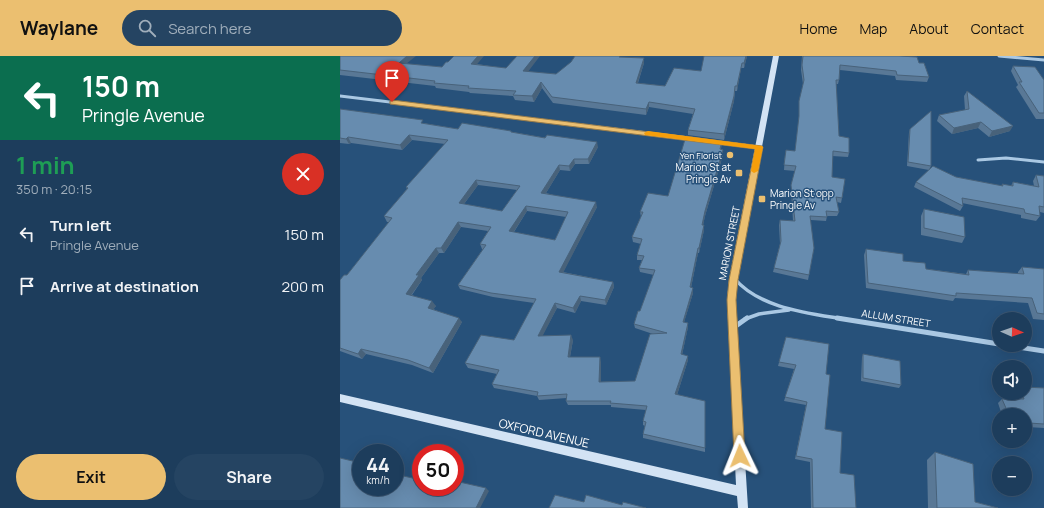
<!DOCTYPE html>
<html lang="en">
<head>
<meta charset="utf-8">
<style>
  :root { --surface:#1d3d5c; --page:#254462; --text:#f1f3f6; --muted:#a0aebb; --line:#3b5672; --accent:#ebbf70 }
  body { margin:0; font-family:Manrope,sans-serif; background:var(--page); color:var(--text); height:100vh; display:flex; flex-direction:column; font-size:15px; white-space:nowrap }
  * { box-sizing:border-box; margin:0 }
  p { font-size:13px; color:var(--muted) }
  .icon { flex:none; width:22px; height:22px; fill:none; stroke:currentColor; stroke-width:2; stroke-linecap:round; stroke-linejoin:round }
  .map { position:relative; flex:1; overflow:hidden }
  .sheet { display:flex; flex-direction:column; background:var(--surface); width:340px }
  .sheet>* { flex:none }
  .top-card { background:#0b6e4f; color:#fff; overflow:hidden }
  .needle { width:26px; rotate:92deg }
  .controls { position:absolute; left:652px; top:256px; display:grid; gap:8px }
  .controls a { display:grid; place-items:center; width:40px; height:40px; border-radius:50%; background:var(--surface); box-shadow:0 4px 16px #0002,0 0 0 1px var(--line); font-size:20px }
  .speed { position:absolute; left:12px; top:388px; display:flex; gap:8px; font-size:20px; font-weight:700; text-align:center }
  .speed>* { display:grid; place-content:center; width:52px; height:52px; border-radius:50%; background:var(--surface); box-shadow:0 4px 16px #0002,0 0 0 1px var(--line); line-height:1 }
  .speed small { font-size:10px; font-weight:400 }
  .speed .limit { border:6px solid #d22; background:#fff; color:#111 }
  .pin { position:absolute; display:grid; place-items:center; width:34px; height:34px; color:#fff; margin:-41px -17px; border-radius:50% 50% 50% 0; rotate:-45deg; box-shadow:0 0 4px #0007 }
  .pin .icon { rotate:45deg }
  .me { position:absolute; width:44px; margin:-22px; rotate:358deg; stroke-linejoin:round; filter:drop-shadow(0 0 3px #0008) }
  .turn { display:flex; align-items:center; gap:14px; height:84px; padding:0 16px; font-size:18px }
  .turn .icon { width:52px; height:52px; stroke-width:2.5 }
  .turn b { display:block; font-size:28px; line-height:34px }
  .round { display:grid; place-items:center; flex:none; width:42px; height:42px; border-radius:21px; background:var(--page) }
  .head { display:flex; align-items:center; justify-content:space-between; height:68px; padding:0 16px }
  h1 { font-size:24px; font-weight:700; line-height:30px; color:#1e9e55 }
  .action { display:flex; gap:8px; margin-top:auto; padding:8px 16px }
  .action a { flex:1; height:46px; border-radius:24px; background:var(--accent); color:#111; font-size:16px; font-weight:700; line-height:46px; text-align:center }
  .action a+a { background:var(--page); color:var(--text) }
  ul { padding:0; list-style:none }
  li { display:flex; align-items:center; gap:12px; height:52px; padding:0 16px }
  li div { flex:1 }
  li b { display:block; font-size:15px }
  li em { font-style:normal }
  header { display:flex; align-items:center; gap:24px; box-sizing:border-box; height:56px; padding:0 20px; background:var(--accent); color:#111 }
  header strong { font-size:19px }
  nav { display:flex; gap:22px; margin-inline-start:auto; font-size:14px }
  .search { width:280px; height:36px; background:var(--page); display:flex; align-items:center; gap:10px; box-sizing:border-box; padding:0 14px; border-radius:22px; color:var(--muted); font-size:15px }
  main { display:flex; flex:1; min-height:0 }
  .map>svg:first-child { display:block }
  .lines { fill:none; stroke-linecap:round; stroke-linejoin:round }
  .street-far2 { stroke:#aac8e3; stroke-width:3 }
  .street-far1 { stroke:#aac8e3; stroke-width:3.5 }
  .street { stroke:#aac8e3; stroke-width:5 }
  .secondary { fill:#d3e3f4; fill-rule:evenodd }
  .wall { fill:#597896; fill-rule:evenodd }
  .shaded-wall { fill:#48627a }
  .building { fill:#678caf; stroke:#48627a; fill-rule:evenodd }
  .route { fill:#ebbf70; stroke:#997c49 }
  .slow { fill:#f59e0b }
  .poi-dot { fill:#ebbf70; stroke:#27517a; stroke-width:1.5 }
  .labels { text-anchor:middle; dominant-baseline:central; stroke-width:3; stroke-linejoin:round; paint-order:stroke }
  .far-poi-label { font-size:9px; fill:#fff; stroke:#27517a; text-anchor:end }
  .poi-label { font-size:10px; fill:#fff; stroke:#27517a; text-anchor:end }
  .street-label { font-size:10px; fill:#fff; stroke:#27517a }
  .near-street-label { font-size:12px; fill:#fff; stroke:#27517a }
</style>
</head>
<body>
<header>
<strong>Waylane</strong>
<div class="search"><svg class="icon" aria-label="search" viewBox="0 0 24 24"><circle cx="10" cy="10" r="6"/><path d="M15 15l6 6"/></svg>Search here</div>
<nav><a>Home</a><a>Map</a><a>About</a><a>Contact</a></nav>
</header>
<main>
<section class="sheet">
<div class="top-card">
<div class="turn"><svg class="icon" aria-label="left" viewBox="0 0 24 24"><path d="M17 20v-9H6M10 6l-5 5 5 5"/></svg><div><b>150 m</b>Pringle Avenue</div></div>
</div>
<div class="head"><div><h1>1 min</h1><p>350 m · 20:15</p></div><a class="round" style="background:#d93025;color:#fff"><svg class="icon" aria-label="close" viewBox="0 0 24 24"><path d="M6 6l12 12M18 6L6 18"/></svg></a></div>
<ul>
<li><svg class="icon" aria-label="left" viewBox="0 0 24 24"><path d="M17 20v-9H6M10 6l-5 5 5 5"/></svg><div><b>Turn left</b><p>Pringle Avenue</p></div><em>150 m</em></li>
<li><svg class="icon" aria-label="arrive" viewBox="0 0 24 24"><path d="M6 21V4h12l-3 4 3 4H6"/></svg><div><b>Arrive at destination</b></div><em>200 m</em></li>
</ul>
<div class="action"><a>Exit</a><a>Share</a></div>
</section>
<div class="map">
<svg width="704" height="452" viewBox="0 0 704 452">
  <rect width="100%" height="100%" fill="#27517a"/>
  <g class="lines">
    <!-- street-far2 -->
    <path class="street-far2" d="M659 0 704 4
      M0 40 349 82
      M378 86 419 91
      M638 104 666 102 704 106"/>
    <!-- street-far1 -->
    <path class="street-far1" d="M394 222C419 252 467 257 503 263
      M405 263 419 258 449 254"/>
    <!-- street -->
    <path class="street" d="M497 262 659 288
      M393 272 407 262
      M665 289 704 295"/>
    <!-- secondary -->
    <path class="secondary" d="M433 0H439L397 224 395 244 408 452H398L397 440 0 346V338L396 429 387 244 389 224Z"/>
  </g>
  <!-- wall -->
  <path class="wall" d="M0 0 67 8 102 11 137 8 188 16 216 18 283 1 304 2V7L298 27 325 30 361 15 407 0 404 12H401L397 35H395L394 45 384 84 348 79V74L353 58 309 51 306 59 213 47 202 32 194 46 175 44 173 40 130 37 129 36 96 32 95 30 0 19Z
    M462 0H559L579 7 589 21 587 26 556 24 555 20 500 14 499 24 498 28H496L499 80 509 97 508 101 492 100V121L502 142 501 147 497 146 499 156 497 160H487L486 165 471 164 469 219 468 224 433 216 440 188 439 169 440 164 453 165 451 133 455 115 444 114 445 99 455 95 459 64V49L463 28 461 14Z
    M673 10 704 24V63H696L676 31 678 29 671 15Z
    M627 35 670 75 649 81 638 72 612 78 597 65 599 59 625 54 624 40Z
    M0 53 118 73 172 76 258 91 249 108H235L230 115 220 114 206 137 257 151 223 216 273 226 274 231 266 249 241 245 235 257 217 252 202 280 233 284 230 301 261 306V326L295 325 313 278 295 272 294 268 300 255 314 219 300 216 299 212 302 204H297V199L301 188 293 186 292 181 301 161 300 156 328 140 382 85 381 93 383 94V99L365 160 363 169 364 174 359 197H358L351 232 353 237 344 266 348 267V271L342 299 348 304 337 339 365 392V396L303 382V378L305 370 303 369V365L306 354 271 351V349H228L226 345 227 342 199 344 197 340 154 332 152 328 157 318 128 312 125 307 174 284 194 247 153 241 120 233 118 229 143 193H142L140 188 148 175 121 171 104 197H99L81 222 82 224 72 239 96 250 93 253 122 266 93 317 72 309 26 298 22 303 0 295V224L7 219 49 166H47L44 160 67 133 66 131 105 88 72 84 62 94 11 87 9 88 0 87ZM138 129 177 134 162 155 124 148ZM187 155 226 161 215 184 174 176Z
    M570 73 591 110 589 114 567 110 569 76Z
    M696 119 704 120V157L700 156V160L696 165 681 162V159L622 147 623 150 620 155 574 131 576 126 616 121 662 130V128L671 130 673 126 694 130 693 125Z
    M584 153 625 181 622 187 581 179V160Z
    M526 193 563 205 586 213 626 218 628 214 678 218V216L682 211 704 213V264L693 263 688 247 615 242 613 245 526 232 524 199Z
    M446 281 486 318 485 373 500 417 516 452H471L470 406 455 403 466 349 444 345 454 313 438 310Z
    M523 298 561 329 559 332 521 325 522 301Z
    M704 332V372L687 371 685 373V359H662L658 347 662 343H677L675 337H685Z
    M595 396 635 446 658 452H588L587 404Z"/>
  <!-- shaded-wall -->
  <path class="shaded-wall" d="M67 0H76L61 12 59 7Z
    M138 0H144L133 13 131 8Z
    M195 0H200L184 21 183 15Z
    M406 0H407L404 12V7Z
    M304 2V7L296 32V27Z
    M402 7 401 12 397 35V30Z
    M201 26 202 32 194 46 192 40Z
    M394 40V45L384 84V78Z
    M309 46V51L306 59V53Z
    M641 66 638 72 612 78 614 72Z
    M673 70 670 75 649 81 652 75Z
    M69 79 72 84 62 94 60 89Z
    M8 81 11 87 9 88 6 83Z
    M257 86 258 91 249 108 248 103Z
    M383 94V99L365 160 362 174V169L365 155Z
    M234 103 235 108 230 115 229 110Z
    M219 109 220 114 203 142 201 137Z
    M136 124 138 129 121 152 119 147Z
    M256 146 257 151 221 221 219 216Z
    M186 150 187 155 171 180 169 175Z
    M118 166 121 171 104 197 101 192Z
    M364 169V174L359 197V192Z
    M96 192 99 197 81 222 82 224 69 242 66 238 76 219Z
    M358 192V197L350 236V231Z
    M273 226 274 231 266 249 265 244Z
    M353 232V237L343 270V266Z
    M240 240 241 245 235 257 233 252Z
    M92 245 96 250 91 257 88 252Z
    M215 247 217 252 200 285 198 280Z
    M119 262 122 266 93 317 89 312Z
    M348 267V271L341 303V298Z
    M231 279 233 284 229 306 228 301Z
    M21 293 26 298 22 303 18 298Z
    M348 300V304L336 342 335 338Z
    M260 301 261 306V330L259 326Z
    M146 432 149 435 140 452H136Z"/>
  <!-- building -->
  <path class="building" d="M0 0H67L59 7 102 11 106 6H108L114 0H138L131 8 166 12 177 0H195L183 15 216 18 231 6 235 0H280L279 1 304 2 296 27 325 30 334 12 361 15 364 0H406L404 7H402L397 30H395L394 40 384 78 348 74 355 53 309 46 306 53 212 41 201 26 192 40 173 39 176 35 128 32 129 30 94 27 95 25 0 14Z
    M463 0H559L577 1 579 7H584L589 21 557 19 556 15 500 9 499 24H496L499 80 509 82V97L493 95 492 121 505 123 502 142 496 141 499 156 486 155 487 161 470 160 474 192 469 219 434 212 441 185 440 164 455 165 451 129 456 110 444 109 446 94 455 95 459 60V45L464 24 462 9Z
    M673 10 695 11 704 24V57H699L679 26H682Z
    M627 35 673 70 652 75 641 66 614 72 599 59 629 53Z
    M0 53 83 64 81 67 118 73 122 67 171 75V76L205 82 207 79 257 86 248 103H234L229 110 219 109 201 137 256 146 219 216 273 226 265 244 240 240 233 252 215 247 198 280 231 279 228 301H260L259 326 295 325 310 278 327 277 294 268 298 255H300L315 214 299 212 304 200 297 199 302 183 292 181 303 156H300L308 137 328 140 346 80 382 85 380 93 383 94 365 155 362 169H364L359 192H358L350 231 353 232 343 266 348 267 341 298 348 300 335 338 365 345V392L303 378 306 366 303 365 307 350 270 347 271 345H226L227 338 197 340 198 336 152 328 159 314 125 307 141 279 174 284 196 243 151 237 118 229 146 189 140 188 151 171 118 166 101 192H96L76 219H79L66 238 92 245 88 252 119 262 89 312 68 304 21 293 18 298 0 292V224L4 219H7L52 162 44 160 68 132 66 131 108 84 69 79 60 89 8 81 6 83 0 82ZM136 124 180 130 162 155 119 147ZM186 150 228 156 215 184 169 175Z
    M591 55V110L568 106 570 73Z
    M593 110 616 121 663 130 662 128 673 130V126L699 131 696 119 704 120V151L699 150 700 160 685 157 684 153 622 142 623 150 576 126Z
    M584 153 624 161 625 181 584 172Z
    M526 193 563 198V205L585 207 586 213 629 219 628 214 684 218 682 211 704 213V258L697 257 692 242 616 237V240L528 227Z
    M446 281 489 288 486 318 490 319 485 373 502 376 500 417 514 419 516 452H473L472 403 456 400 467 346 445 341 456 309 439 306Z
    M523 298 560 305 561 329 523 322Z
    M685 331 704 332V368L689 367 690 369H685V359H669L662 343H684L682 337H685Z
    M595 396 633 408 635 446 658 452H597Z
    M0 402 21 407V431H55V418L81 424V431H115V425L146 432 136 452H0Z
    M215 439 244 446 246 439 282 449 283 446 306 452H209Z"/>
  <!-- route -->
  <path class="route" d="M52 44 422 90 423 91 398 224 396 244 405 400 404 404 400 405 395 404 394 400 387 244 389 224 415 93 50 48V45Z"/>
  <!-- slow -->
  <path class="slow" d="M308 75 422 90 423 91 418 115 414 117 411 115 415 93 305 79 304 77Z"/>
  <!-- markers -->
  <g class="poi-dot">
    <circle cx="390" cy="99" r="4"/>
    <rect x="395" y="113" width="8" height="8" rx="2"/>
    <rect x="418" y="139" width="8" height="8" rx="2"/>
  </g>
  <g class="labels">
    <!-- far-poi labels -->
    <g class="far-poi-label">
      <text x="382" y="99">Yen Florist</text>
    </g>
    <!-- poi labels -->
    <g class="poi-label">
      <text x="391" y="111">Marion St at<tspan x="391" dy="12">Pringle Av</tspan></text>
      <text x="430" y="137" text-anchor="start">Marion St opp<tspan x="430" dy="12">Pringle Av</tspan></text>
    </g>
    <!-- street labels -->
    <g class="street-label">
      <text transform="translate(389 187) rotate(-79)">MARION STREET</text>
      <text transform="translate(556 262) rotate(9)">ALLUM STREET</text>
    </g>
    <!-- near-street labels -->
    <g class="near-street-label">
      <text transform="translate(204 377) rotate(13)">OXFORD AVENUE</text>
    </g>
  </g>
</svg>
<div class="controls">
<a><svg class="needle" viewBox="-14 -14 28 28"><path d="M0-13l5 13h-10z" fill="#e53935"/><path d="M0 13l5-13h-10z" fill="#a0aebb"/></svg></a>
<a><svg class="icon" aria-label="sound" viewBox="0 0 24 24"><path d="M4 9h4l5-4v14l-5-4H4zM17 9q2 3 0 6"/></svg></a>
<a>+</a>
<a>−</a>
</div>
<div class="speed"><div>44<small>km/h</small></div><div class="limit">50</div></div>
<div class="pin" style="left:52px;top:46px;background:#d93025"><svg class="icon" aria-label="arrive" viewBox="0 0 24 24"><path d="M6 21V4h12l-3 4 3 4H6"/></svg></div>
<svg class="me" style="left:400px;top:400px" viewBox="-20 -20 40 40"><path d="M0-17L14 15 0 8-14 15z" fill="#ebbf70" stroke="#fff" stroke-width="4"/></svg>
</div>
</main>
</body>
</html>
